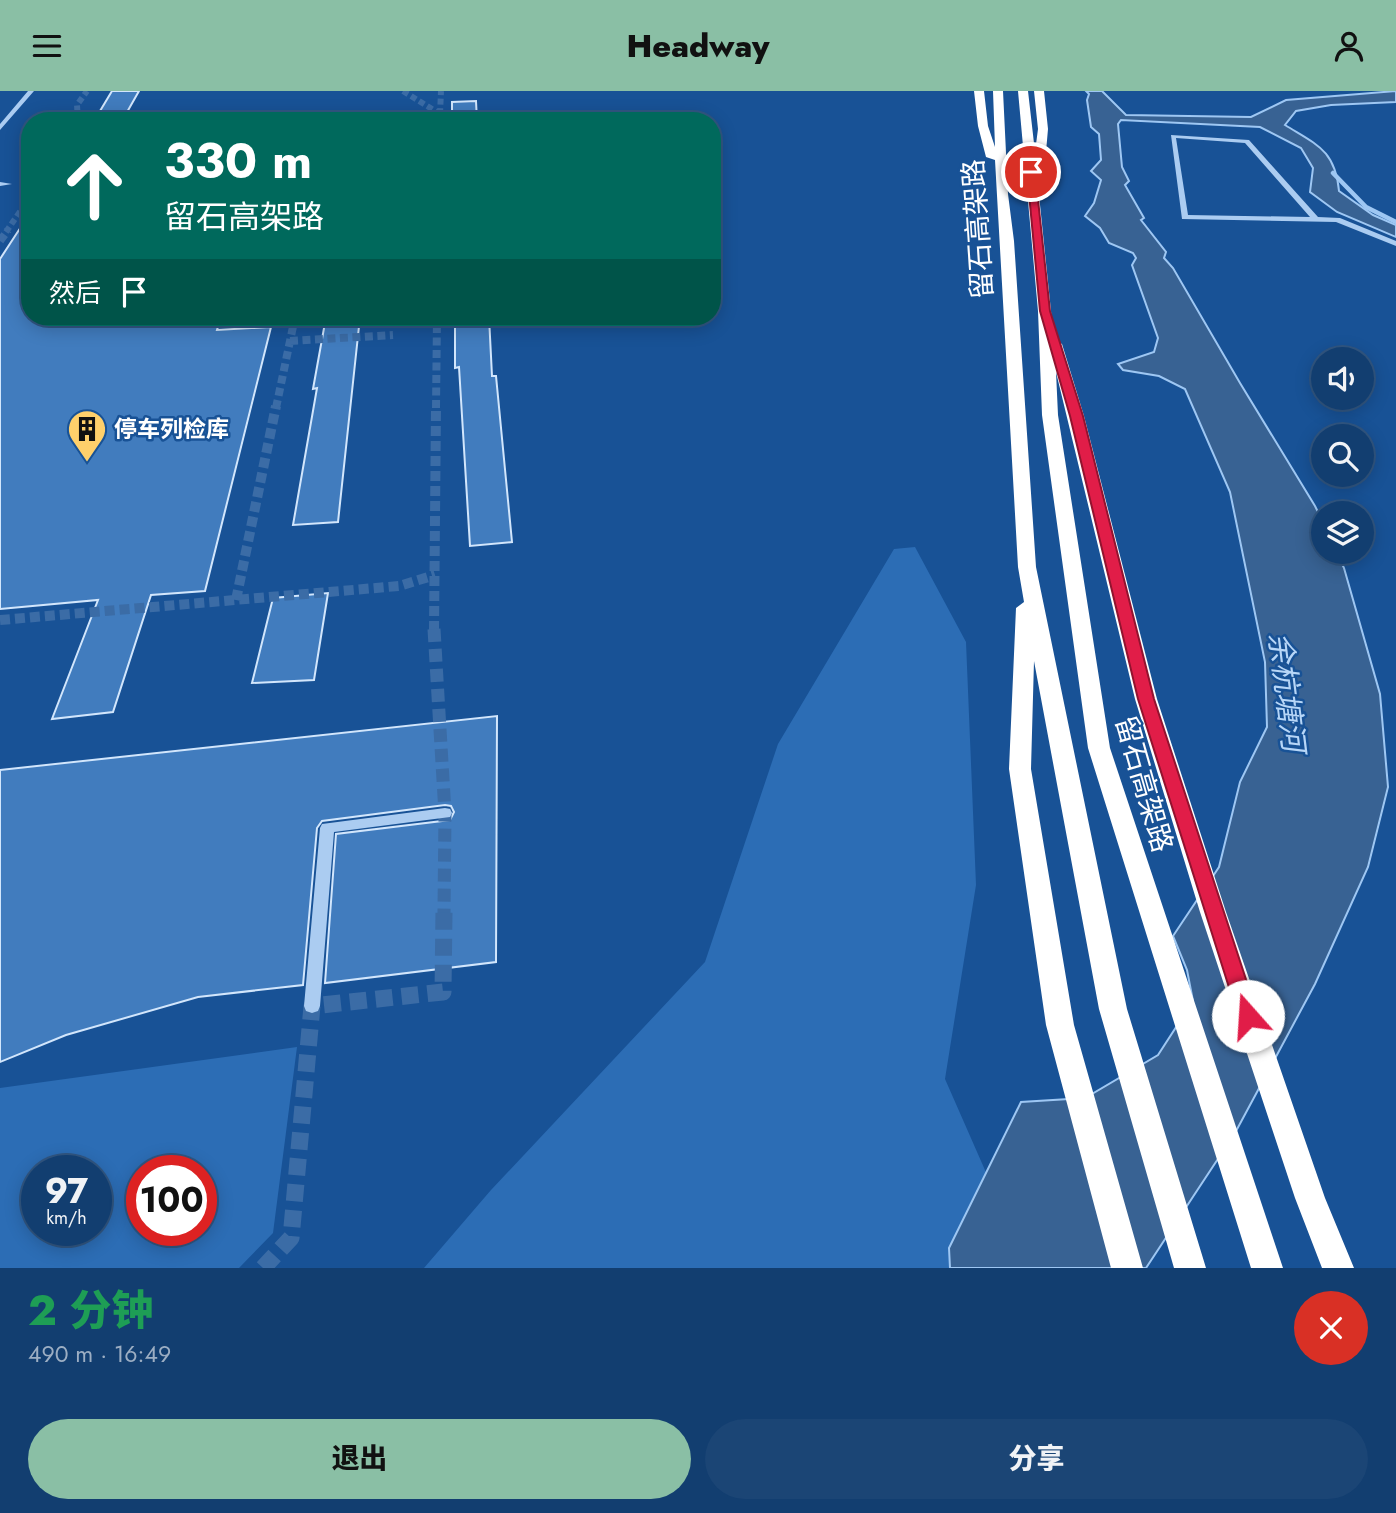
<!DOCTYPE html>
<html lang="zh">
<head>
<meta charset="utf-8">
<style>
  :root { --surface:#123e70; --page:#1b4575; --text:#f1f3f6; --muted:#9caec3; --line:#315783; --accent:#8abfa5 }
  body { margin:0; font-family:Jost,"Noto Sans SC",sans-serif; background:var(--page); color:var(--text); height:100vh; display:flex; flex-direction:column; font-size:26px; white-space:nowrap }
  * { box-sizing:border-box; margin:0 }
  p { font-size:23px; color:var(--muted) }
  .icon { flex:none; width:38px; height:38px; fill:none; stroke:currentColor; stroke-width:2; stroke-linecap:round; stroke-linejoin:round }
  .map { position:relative; height:1177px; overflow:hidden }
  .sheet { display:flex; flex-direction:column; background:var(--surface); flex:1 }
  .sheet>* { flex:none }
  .top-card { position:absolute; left:21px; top:21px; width:700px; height:214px; border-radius:28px; box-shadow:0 4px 18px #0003,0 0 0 2px var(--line); background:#00695c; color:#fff; overflow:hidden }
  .controls { position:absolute; left:1311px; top:256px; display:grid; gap:14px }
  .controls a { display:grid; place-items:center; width:63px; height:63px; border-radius:50%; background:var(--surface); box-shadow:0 4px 18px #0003,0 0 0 2px var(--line); font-size:35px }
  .speed { position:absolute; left:21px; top:1064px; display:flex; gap:14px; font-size:35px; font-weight:700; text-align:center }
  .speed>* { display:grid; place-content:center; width:91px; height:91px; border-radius:50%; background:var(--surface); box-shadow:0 4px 18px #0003,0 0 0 2px var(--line); line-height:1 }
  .speed small { font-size:18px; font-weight:400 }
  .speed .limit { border:10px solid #d22; background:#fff; color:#111 }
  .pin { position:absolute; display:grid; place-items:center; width:60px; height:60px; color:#fff; margin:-30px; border:4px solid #fff; border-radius:50%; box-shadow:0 2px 7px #0007 }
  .me { position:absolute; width:77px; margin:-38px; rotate:341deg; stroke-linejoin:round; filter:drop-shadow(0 0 5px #0008) }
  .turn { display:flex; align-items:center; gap:24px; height:147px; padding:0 28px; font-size:32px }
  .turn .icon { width:91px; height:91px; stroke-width:2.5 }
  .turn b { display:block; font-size:49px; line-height:60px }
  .then { display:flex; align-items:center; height:66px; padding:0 28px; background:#0003; gap:14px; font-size:26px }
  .round { display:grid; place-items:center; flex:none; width:74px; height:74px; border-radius:37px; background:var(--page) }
  .summary { display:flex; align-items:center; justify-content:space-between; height:119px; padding:0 28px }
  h1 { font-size:42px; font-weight:800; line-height:52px; color:#1e9e55 }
  .action { display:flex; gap:14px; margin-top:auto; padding:14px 28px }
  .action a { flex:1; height:80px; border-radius:42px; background:var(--accent); color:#111; font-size:28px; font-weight:800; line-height:80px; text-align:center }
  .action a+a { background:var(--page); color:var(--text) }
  header { display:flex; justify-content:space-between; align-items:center; height:91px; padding:0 28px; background:var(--accent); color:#111; font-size:32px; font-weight:800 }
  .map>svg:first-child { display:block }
  .green { fill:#2c6db5; fill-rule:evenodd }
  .water { fill:#386293; stroke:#9ec7f3; stroke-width:2 }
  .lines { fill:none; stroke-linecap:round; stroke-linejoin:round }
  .stream { stroke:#9ec7f3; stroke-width:4.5 }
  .building { fill:#417cbe; stroke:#d2e6fc; stroke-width:2 }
  .minor-tunnel-far4 { stroke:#3b6ca6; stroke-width:6; stroke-dasharray:6 3.5; stroke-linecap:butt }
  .minor-tunnel-far3 { stroke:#3b6ca6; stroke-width:8; stroke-dasharray:8 4.5; stroke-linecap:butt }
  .minor-tunnel-far2 { stroke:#3b6ca6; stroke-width:10; stroke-dasharray:10 5; stroke-linecap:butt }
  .minor-tunnel-far1 { stroke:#3b6ca6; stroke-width:13; stroke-dasharray:13 7; stroke-linecap:butt }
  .minor-tunnel { stroke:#3b6ca6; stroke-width:17; stroke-dasharray:17 9; stroke-linecap:butt }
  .minor { fill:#abccf1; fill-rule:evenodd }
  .highway { fill:#fff; fill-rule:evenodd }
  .route { fill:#e11d48; stroke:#92132f; stroke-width:2 }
  .labels { text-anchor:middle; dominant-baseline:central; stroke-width:5; stroke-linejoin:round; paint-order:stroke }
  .far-poi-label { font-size:23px; font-weight:bold; fill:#fff; stroke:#185296; text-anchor:start }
  .street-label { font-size:28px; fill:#fff; stroke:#185296 }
  .water-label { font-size:30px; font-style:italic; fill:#b7d6f7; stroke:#185296 }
</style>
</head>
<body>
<header><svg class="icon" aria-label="menu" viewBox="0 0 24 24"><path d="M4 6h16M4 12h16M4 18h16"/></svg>Headway<svg class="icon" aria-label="person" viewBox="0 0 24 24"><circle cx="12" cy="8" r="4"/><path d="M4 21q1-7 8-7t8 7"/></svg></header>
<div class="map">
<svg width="1396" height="1177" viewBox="0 0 1396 1177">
  <rect width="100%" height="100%" fill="#185296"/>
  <!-- green -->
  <path class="green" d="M915 456 966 551 976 794 945 988 1028 1177H424L491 1099 705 871 778 653 894 458Z
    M297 956 273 1142 239 1177H0V997ZM37 1080H96V1139H37ZM142 1080H201V1139H142Z"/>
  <!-- water -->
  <path class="water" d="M1086 0H1102L1126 24 1251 26 1286 9 1396 0V11L1331 14 1296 20 1285 34C1317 54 1335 59 1339 100L1373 124 1396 134V146L1337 121 1310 101 1313 77 1301 57 1260 36 1121 29 1118 33 1122 76 1129 90 1125 94 1144 127 1141 129 1166 161 1164 167 1173 177 1240 292 1315 415 1323 431V460H1336L1344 477 1380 603 1388 696 1368 776 1315 893 1235 1042 1146 1177H950L949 1157 1021 1011 1085 1007 1158 964 1193 910 1187 879 1173 845 1219 776 1240 691 1267 636 1265 571 1230 401 1185 298 1159 285 1123 279 1118 273 1154 261 1158 247 1132 174 1136 167 1133 162 1109 152 1100 137 1085 125 1094 112 1101 89 1091 80 1101 69 1099 43 1091 36 1087 9 1089 3Z"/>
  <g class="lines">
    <!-- stream -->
    <path class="stream" d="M1333 82 1366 116 1396 131"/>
  </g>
  <!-- building -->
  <path class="building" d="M112 0H139L122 30H94Z
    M476 10 477 30H452V11Z
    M30 122V226H221L217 239 271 236 205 500 151 504 113 621 52 628 98 509 0 518V168Z
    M326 226H360L338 431 293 434 317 297 313 298Z
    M455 226H489L492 285H496L512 451 470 455 459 276 455 277Z
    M328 502 314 589 252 592 273 507Z
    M497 625 496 871 325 892 336 743 450 729 454 721 451 715 445 714 322 730 317 737 303 894 198 906 66 944 0 971V679Z"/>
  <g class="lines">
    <!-- minor-tunnel-far4 -->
    <path class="minor-tunnel-far4" d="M403 0 440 23V30
      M440 23 441 0
      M78 30 77 14 87 0
      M187 30 339 23 337 30
      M6 141 30 106"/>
    <!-- minor-tunnel-far3 -->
    <path class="minor-tunnel-far3" d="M0 150 8 139
      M290 250 393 244
      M276 317 295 226
      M436 317 437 226"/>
    <!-- minor-tunnel-far2 -->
    <path class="minor-tunnel-far2" d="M236 509 276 315
      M0 529 399 495 435 484
      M434 540 436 315"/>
    <!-- minor-tunnel-far1 -->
    <path class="minor-tunnel-far1" d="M434 538 445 722 444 822"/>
    <!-- minor-tunnel -->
    <path class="minor-tunnel" d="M263 1177 291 1147 312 915 443 901 444 820"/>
    <!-- minor -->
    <path class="minor" d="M28 0H34L0 39V33Z
      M1171 44 1249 49 1318 126 1340 127 1396 150V155L1336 131 1182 128ZM1176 47 1245 52 1310 126 1188 124Z
      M0 91 12 93 0 95Z
      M445 717 450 718 452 722 450 726 334 741 320 915 318 920 312 922 306 920 304 915 320 737 322 733Z"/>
    <!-- highway -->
    <path class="highway" d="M974 0H984L988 35 995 56 993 0H1003L1008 103 1014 150 1036 476 1127 918 1206 1177H1174L1099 918 1034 570 1031 678 1074 934 1143 1177H1111L1046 934 1009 678 1016 517 1024 511 1018 476 995 69 986 66 978 35Z
      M1018 0H1028L1035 61 1038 38 1034 0H1044L1048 38 1045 72 1036 75 1054 249 1062 253 1084 325 1157 608 1226 821 1325 1107 1354 1177H1322L1295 1107 1200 821 1135 608 1056 281 1058 324 1110 657 1283 1177H1251L1088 657 1042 324 1038 220Z"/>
  </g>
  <!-- route -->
  <path class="route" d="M1031 79 1035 81 1050 220 1083 325 1154 608 1258 925 1255 932 1248 934 1241 932 1238 925 1138 608 1070 325 1040 220 1027 81Z"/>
  <!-- icons -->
  <defs>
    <g id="building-pin" transform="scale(2.0125)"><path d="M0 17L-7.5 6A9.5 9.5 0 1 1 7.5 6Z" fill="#ffd06b" stroke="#185296"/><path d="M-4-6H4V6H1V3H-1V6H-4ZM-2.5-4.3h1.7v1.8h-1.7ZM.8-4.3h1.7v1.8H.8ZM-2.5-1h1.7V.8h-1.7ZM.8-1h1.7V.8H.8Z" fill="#111"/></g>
  </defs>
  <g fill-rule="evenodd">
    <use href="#building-pin" x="87" y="338"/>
  </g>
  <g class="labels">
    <!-- far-poi labels -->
    <g class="far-poi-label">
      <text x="114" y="338">停车列检库</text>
    </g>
    <!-- street labels -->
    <g class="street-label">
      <text transform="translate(978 138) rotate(-94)">留石高架路</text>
      <text transform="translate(1144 693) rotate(74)">留石高架路</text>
    </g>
    <!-- water labels -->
    <g class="water-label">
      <text transform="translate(1287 601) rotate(83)">余杭塘河</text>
    </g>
  </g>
</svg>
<div class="controls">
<a><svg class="icon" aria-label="sound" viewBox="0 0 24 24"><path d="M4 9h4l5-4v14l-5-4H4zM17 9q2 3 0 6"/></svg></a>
<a><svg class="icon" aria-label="search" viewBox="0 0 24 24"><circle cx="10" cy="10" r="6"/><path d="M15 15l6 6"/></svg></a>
<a><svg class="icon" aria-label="layers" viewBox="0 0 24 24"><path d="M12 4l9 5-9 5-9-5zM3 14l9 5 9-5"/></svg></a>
</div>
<div class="speed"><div>97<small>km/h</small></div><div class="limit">100</div></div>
<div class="pin" style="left:1031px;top:81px;background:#d93025"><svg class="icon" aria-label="arrive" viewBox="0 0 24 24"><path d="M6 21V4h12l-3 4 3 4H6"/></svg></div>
<svg class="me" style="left:1248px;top:925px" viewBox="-20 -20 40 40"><circle r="19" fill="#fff"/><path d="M0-13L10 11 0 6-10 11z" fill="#e11d48"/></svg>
<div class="top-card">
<div class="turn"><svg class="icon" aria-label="ahead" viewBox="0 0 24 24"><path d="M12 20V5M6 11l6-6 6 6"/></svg><div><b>330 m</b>留石高架路</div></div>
<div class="then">然后<svg class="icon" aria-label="arrive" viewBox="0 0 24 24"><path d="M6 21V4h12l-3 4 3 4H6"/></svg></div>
</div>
</div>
<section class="sheet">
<div class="summary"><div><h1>2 分钟</h1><p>490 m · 16:49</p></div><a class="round" style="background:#d93025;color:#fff"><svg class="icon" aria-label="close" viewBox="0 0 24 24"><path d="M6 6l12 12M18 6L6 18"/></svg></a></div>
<div class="action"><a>退出</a><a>分享</a></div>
</section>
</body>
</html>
